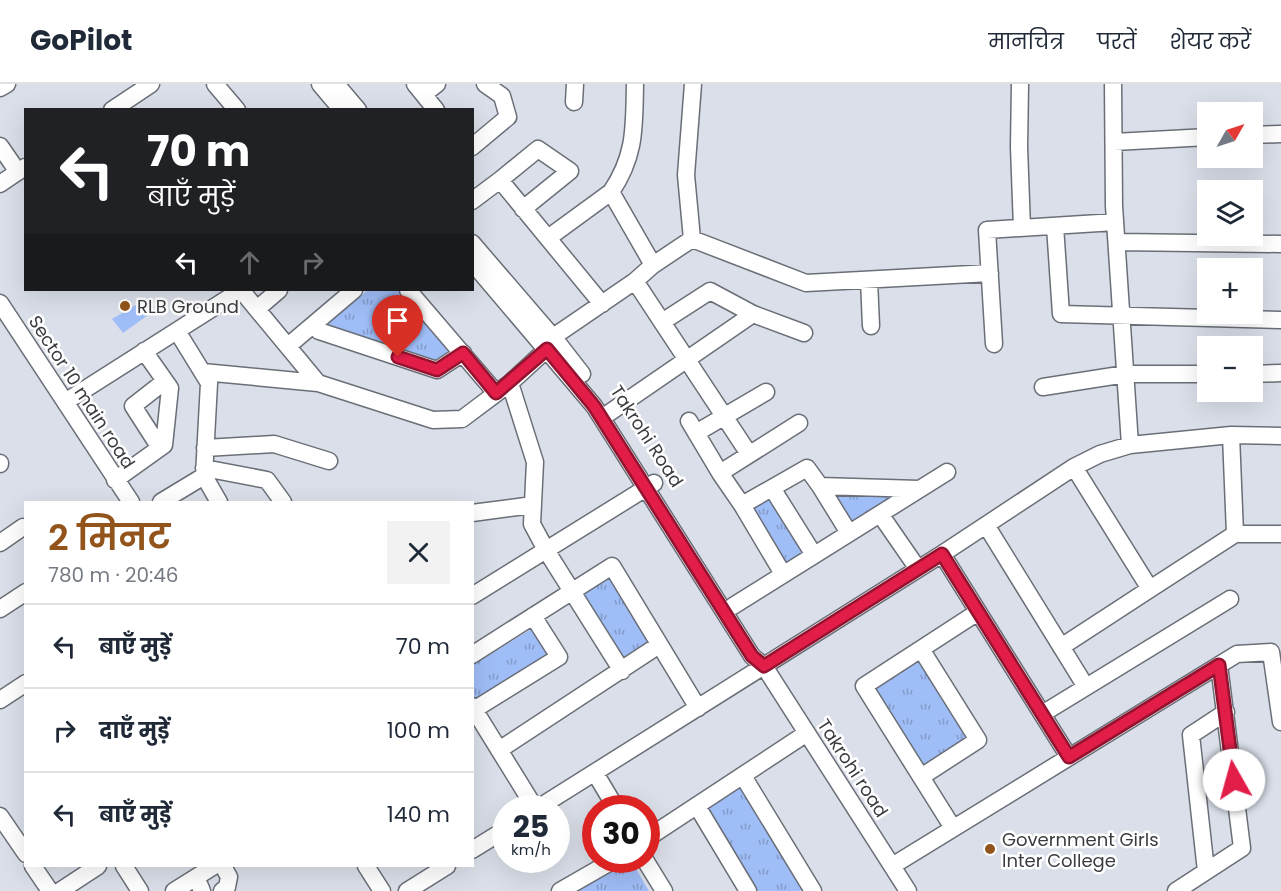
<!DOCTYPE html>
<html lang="hi">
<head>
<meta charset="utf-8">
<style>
  :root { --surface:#fff; --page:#f2f2f3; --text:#1f2937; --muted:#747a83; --line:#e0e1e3; --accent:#93541b }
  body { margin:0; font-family:Poppins,"Noto Sans Devanagari",sans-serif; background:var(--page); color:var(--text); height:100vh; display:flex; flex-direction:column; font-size:22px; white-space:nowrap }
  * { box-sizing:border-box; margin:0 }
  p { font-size:20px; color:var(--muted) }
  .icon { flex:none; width:33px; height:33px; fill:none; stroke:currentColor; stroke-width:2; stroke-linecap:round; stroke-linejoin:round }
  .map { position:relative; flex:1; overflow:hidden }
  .drawer { position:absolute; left:24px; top:417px; width:450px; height:366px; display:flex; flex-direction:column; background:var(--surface); border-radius:0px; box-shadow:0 6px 24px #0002 }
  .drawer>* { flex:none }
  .hud { position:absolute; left:24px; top:24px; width:450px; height:183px; border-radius:0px; box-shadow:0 6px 24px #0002; background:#202124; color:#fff; overflow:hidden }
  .needle { width:39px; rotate:51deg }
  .fabs { position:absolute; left:1197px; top:18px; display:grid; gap:12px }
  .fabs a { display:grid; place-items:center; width:66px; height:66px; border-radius:0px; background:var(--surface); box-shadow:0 6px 24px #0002; font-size:30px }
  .speed { position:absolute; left:492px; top:711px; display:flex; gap:12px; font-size:30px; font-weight:700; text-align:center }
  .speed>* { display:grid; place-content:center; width:78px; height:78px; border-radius:50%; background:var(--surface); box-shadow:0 6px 24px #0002; line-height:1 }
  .speed small { font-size:15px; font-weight:400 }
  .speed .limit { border:9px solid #d22; background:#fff; color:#111 }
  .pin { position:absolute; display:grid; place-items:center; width:51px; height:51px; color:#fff; margin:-62px -26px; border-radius:50% 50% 50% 0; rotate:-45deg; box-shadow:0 0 6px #0007 }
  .pin .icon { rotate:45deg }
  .me { position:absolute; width:66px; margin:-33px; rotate:353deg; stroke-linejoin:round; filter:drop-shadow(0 0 4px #0008) }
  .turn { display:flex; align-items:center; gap:21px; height:126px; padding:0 24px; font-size:27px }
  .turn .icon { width:78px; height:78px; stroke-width:2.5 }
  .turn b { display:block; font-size:42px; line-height:51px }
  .lanes { display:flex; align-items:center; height:57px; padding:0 24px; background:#0003; justify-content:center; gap:30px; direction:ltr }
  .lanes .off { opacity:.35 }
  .round { display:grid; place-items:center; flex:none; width:63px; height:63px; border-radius:0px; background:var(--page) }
  .head { display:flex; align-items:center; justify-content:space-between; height:102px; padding:0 24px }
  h1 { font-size:36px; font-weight:600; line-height:45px; color:var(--accent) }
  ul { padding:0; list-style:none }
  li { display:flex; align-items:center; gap:18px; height:84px; padding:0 24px; border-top:2px solid var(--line) }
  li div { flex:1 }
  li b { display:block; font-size:22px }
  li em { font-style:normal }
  header { display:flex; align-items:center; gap:36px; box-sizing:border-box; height:84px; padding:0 30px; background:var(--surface); border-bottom:2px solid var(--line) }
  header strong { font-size:28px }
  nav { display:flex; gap:33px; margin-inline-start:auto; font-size:21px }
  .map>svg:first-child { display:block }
  .grass { fill:#9fbdf7 }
  .park { fill:url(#park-tufts) }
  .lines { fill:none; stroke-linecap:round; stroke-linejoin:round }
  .minor-casing { stroke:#6a6f77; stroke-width:19 }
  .minor { stroke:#fff; stroke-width:16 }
  .route-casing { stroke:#92132f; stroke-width:15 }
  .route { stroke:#e11d48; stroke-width:10 }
  .poi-dot { fill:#93541b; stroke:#fff; stroke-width:2 }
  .labels { text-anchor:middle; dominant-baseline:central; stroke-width:5; stroke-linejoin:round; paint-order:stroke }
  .poi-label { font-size:18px; fill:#3a3c40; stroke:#fff; text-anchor:start }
  .street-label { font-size:18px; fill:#3a3c40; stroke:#fff }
</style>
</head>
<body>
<header>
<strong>GoPilot</strong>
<nav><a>मानचित्र</a><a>परतें</a><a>शेयर करें</a></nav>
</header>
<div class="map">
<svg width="1281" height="807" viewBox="0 0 1281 807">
  <defs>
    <pattern id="park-tufts" width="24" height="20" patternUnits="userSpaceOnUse" patternTransform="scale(1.5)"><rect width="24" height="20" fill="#9fbdf7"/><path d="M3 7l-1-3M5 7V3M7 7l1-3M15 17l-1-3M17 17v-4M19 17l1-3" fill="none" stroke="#839bc9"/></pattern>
  </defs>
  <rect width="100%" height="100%" fill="#dadfe9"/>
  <!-- grass -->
  <path class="grass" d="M149 213 155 226 123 249 112 235Z"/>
  <!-- park -->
  <path class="park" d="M368 206H403L454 267 435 280 325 240Z
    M824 404 906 407 849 443Z
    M769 409 807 469 782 483 746 422Z
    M611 494 651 559 623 577 582 511Z
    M533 544 548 570 474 616 473 581Z
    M918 572 973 655 923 686 871 603Z
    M740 703 803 805 800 807H755L706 725Z
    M620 776H631L649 807H566Z"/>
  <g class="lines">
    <!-- minor casing -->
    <g class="minor-casing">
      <path id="minor" d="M215 0 237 26
        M320 0 342 26
        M336 0 358 26
        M415 0 436 26
        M1020 0 1019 63 1022 144
        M0 4 7 0
        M424 10 437 0
        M574 18 575 0
        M112 26 151 0
        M1252 51 1281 50
        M1114 58 1208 53
        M0 62 18 88
        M472 63 508 33 502 12 485 0
        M500 96 538 65 570 87 523 125
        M0 100 25 83
        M611 108C636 71 634 43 635 0
        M472 117 500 96 602 220
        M1055 142 1061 230 1281 236
        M548 154 611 108 653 181 635 197
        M692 155 686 91 693 0
        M1117 158 1281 160
        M472 159 558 259 582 290
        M472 178 594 322 752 572 764 582 908 807
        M653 181 692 155 806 199 990 189
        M869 196 871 242
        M408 206 496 309
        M0 219 131 418
        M257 225 279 206
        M662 238 710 207 753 230 804 249
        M313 241 319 247 437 286 463 269
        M177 247 209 299 204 392 219 418
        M994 260 987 146 1115 138
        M288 262 354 206
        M203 288 318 299 433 336 462 335 510 299 547 265 553 253 635 197 749 370
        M1252 290 1281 289
        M510 299 535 378 532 440 546 466 622 587
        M1043 303 1126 290H1208
        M65 318 241 206 318 299
        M609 329 753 230
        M689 337 720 389
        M696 349 766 308
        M1231 351 1235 450H1281
        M1130 361 1231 351 1281 352
        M160 364 133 322 165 297
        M205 364 274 360 329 377
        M0 379V380
        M1074 383 1150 505 1235 450
        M204 384 267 396 283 418
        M115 396 164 361 170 304 144 267
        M772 404 814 471
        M161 418 204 392
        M742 421 720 389 799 339
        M472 429 533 421
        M880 430 918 485
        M986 441 1086 603
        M849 449 820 402 919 405
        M0 459 23 443
        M942 470 1069 673
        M783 490 742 421 807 384 820 402
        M472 512 654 399
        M733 522 947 388
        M0 525 26 508
        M1061 563 1150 505
        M921 565 978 656 921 693 864 602 978 528
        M472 571 612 482 698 624
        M0 616 26 599
        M472 622 535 724
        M472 627 559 573 533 532
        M1042 630 1230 515
        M499 666 659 561
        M595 689 616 724
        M743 692 813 807
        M921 693 953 744
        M697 722 748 807
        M538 724 942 470 1074 383 1100 370 1130 361 1114 122 1113 0
        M0 732 26 770
        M646 755 807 649
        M472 766 506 745
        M645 776 664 807
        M33 782 50 807
        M124 782 140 807
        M366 782 382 807
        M892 782 1237 570 1271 568 1281 638
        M1206 787 1191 651 1226 628
        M196 793 202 807
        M60 807 98 782
        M174 807 214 782
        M222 807 227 803 229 793 223 782
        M407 807 447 782
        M560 807 614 776
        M1176 807 1242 764 1219 581"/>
    </g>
    <!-- minor -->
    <use href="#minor" class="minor"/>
  </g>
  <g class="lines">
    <!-- route casing -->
    <g class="route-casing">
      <path id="route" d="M398 273 437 286 463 269 496 309 547 265 594 322 752 572 764 582 942 470 1069 673 1219 581 1234 696"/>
    </g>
    <!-- route -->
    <use href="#route" class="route"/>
  </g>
  <!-- markers -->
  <g class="poi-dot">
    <circle cx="125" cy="222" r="6"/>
    <circle cx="990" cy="765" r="6"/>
  </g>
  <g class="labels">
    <!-- poi labels -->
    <g class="poi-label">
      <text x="137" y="222">RLB Ground</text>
      <text x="1002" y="755">Government Girls<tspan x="1002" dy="21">Inter College</tspan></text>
    </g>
    <!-- street labels -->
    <g class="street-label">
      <text transform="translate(82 308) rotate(57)">Sector 10 main road</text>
      <text transform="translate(647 352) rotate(57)">Takrohi Road</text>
      <text transform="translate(853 684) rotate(57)">Takrohi road</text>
    </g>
  </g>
</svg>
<div class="fabs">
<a><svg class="needle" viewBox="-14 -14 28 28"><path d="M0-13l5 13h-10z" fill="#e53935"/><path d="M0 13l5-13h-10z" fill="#747a83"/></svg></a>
<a><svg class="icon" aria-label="layers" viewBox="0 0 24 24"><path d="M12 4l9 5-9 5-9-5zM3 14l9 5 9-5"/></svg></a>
<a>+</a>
<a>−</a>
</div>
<div class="speed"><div>25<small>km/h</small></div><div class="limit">30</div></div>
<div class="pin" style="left:398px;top:273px;background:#d93025"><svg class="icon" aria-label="arrive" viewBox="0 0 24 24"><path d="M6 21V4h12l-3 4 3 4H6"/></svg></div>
<svg class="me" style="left:1234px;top:696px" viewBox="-20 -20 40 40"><circle r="19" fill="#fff"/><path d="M0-13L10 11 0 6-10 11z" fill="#e11d48"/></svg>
<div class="hud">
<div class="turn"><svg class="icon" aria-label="left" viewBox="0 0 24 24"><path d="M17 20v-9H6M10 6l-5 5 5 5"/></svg><div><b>70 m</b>बाएँ मुड़ें</div></div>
<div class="lanes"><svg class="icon" aria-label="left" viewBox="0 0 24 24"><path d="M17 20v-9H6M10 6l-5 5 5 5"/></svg><svg class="icon off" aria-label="ahead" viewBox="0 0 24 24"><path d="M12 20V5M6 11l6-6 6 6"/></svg><svg class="icon off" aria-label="right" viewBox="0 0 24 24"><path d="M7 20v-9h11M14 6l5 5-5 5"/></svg></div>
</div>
<section class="drawer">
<div class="head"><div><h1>2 मिनट</h1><p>780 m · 20:46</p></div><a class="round"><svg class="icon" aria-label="close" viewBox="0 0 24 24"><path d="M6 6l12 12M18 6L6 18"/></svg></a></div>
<ul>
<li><svg class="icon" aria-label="left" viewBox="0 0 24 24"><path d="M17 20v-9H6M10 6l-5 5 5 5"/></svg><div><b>बाएँ मुड़ें</b></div><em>70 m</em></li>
<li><svg class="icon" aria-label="right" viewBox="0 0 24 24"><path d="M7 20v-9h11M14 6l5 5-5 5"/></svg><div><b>दाएँ मुड़ें</b></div><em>100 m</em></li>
<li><svg class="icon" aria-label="left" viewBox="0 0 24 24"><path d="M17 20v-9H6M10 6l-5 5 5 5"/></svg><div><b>बाएँ मुड़ें</b></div><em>140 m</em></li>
</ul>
</section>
</div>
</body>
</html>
